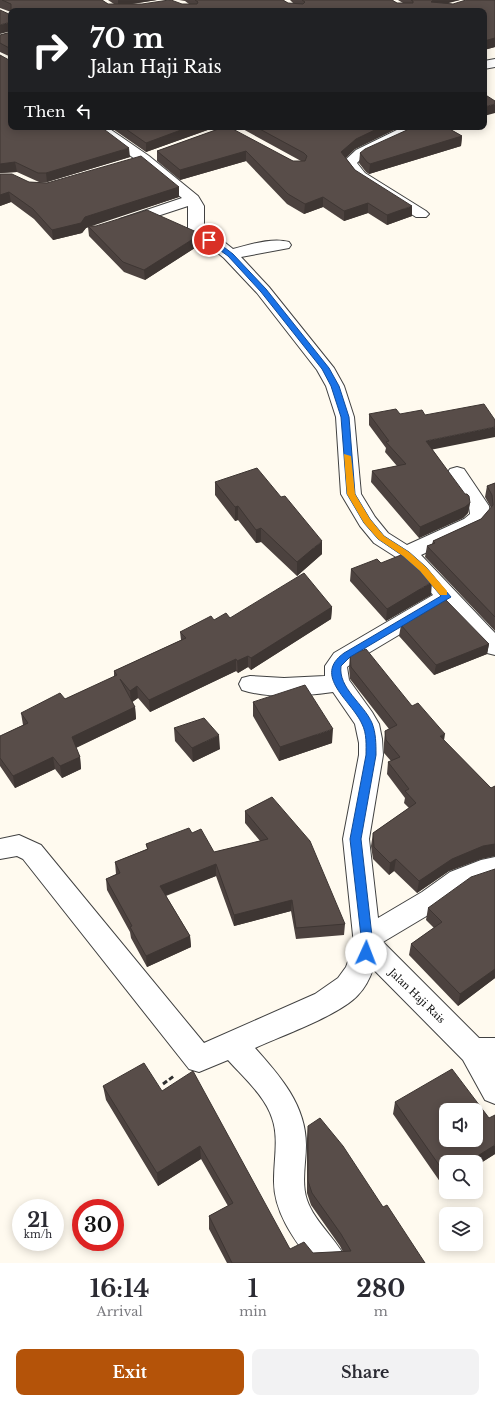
<!DOCTYPE html>
<html lang="en">
<head>
<meta charset="utf-8">
<style>
  :root { --surface:#fff; --page:#f2f2f3; --text:#2b2b33; --muted:#7c7c81; --accent:#b45309 }
  body { margin:0; font-family:"Libre Baskerville",serif; background:var(--page); color:var(--text); height:100vh; display:flex; flex-direction:column; font-size:15px; white-space:nowrap }
  * { box-sizing:border-box; margin:0 }
  p { font-size:13px; color:var(--muted) }
  .icon { flex:none; width:22px; height:22px; fill:none; stroke:currentColor; stroke-width:2; stroke-linecap:round; stroke-linejoin:round }
  .map { position:relative; height:1263px; overflow:hidden }
  .panel { display:flex; flex-direction:column; background:var(--surface); flex:1 }
  .panel>* { flex:none }
  .top-card { position:absolute; left:8px; top:8px; width:479px; height:122px; border-radius:8px; box-shadow:0 2px 10px #0003; background:#202124; color:#fff; overflow:hidden }
  .fabs { position:absolute; left:439px; top:1103px; display:grid; gap:8px }
  .fabs a { display:grid; place-items:center; width:44px; height:44px; border-radius:8px; background:var(--surface); box-shadow:0 2px 10px #0003; font-size:20px }
  .speed { position:absolute; left:12px; top:1199px; display:flex; gap:8px; font-size:20px; font-weight:700; text-align:center }
  .speed>* { display:grid; place-content:center; width:52px; height:52px; border-radius:50%; background:var(--surface); box-shadow:0 2px 10px #0003; line-height:1 }
  .speed small { font-size:10px; font-weight:400 }
  .speed .limit { border:6px solid #d22; background:#fff; color:#111 }
  .pin { position:absolute; display:grid; place-items:center; width:34px; height:34px; color:#fff; margin:-17px; border:2px solid #fff; border-radius:50%; box-shadow:0 1px 4px #0007 }
  .me { position:absolute; width:44px; margin:-22px; rotate:2deg; stroke-linejoin:round; filter:drop-shadow(0 0 3px #0008) }
  .turn { display:flex; align-items:center; gap:14px; height:84px; padding:0 16px; font-size:18px }
  .turn .icon { width:52px; height:52px; stroke-width:2.5 }
  .turn b { display:block; font-size:28px; line-height:34px }
  .then { display:flex; align-items:center; height:38px; padding:0 16px; background:#0003; gap:8px; font-size:15px }
  .eta { display:flex; justify-content:space-evenly; align-items:center; height:68px; text-align:center }
  .eta b { font-size:24px; font-weight:800; line-height:28px }
  .button { display:flex; gap:8px; margin-top:auto; padding:8px 16px }
  .button a { flex:1; height:46px; border-radius:8px; background:var(--accent); color:#fff; font-size:16px; font-weight:800; line-height:46px; text-align:center }
  .button a+a { background:var(--page); color:var(--text) }
  .map>svg:first-child { display:block }
  .lines { fill:none; stroke-linecap:round; stroke-linejoin:round }
  .street-casing { stroke:#414141; stroke-width:2 }
  .path { stroke:#303030; stroke-width:3; stroke-dasharray:5 2.5; stroke-linecap:butt }
  .street { fill:#fff; fill-rule:evenodd }
  .wall { fill:#4c423f }
  .shaded-wall { fill:#3e3633 }
  .building { fill:#584d49; stroke:#3e3633; fill-rule:evenodd }
  .route { fill:#1a73e8; stroke:#114b97 }
  .slow { fill:#f59e0b }
  .labels { text-anchor:middle; dominant-baseline:central; stroke-width:4; stroke-linejoin:round; paint-order:stroke }
  .street-label { font-size:10px; fill:#0e0e0e; stroke:#fff }
</style>
</head>
<body>
<div class="map">
<svg width="495" height="1263" viewBox="0 0 495 1263">
  <rect width="100%" height="100%" fill="#fffaef"/>
  <g class="lines">
    <!-- street casing -->
    <g class="street-casing">
      <path id="street" d="M495 59V67L484 69V61Z
        M91 127H107L149 156 198 196 204 206V226L233 249C249 245 272 237 289 242L291 245 289 248 241 257 269 287 334 368 344 386 354 417 361 494 375 517 388 533 407 545 464 519 470 514 469 506 447 473 450 469 457 467 464 469 489 506 490 516 478 529 421 555 495 633V655L487 653 444 608 355 661 347 667 349 680 372 712 379 724 382 739 383 755 369 839 378 918 422 892 450 872 481 860 495 857V879L468 888 440 908 383 942 479 1038H495V1104L485 1100 463 1060 373 969C370 978 365 988 358 995 340 1015 281 1036 255 1048 280 1076 306 1105 306 1145 306 1162 301 1183 307 1200 315 1223 338 1240 348 1263H312C293 1238 273 1211 274 1179 274 1159 279 1137 272 1118 265 1096 243 1077 228 1060L199 1072 189 1069 23 859 17 856 0 859V839L19 835 41 845 204 1043 315 994 338 978 346 967 354 945 343 839 359 755V743L355 724 333 692C304 696 270 699 242 690L239 684 242 678 250 676 284 678 325 676V666L334 653 433 595 416 574 399 559 374 543 360 526 341 494 336 417 326 386 317 370 257 293 224 258 191 231 188 228V206L130 225H120L117 222 120 219 182 198 139 162Z
        M403 127H419C405 147 373 145 357 163L365 173 426 211 429 214 426 217H416L355 179 342 163 356 150Z"/>
    </g>
    <!-- path -->
    <path class="path" d="M163 1084 174 1076"/>
    <!-- street -->
    <use href="#street" class="street"/>
  </g>
  <!-- wall -->
  <path class="wall" d="M0 0H102L108 4H114L108 0H157L132 4H189L185 1 179 0H283L288 3 294 4 290 0H392L397 3H403L398 0H460L446 3 453 4 495 0V47L484 50 11 12 0 8Z
    M11 32V57L0 52V35Z
    M0 55 130 157 47 182H39L17 172 0 173Z
    M110 127H216L146 152Z
    M224 127 293 161H301L241 128V127H400L355 149 346 158 355 170 412 216 387 225 368 213 344 221 323 207 304 214 287 204 246 161 180 180 157 161V151Z
    M411 127H459L450 129 462 136 461 146 369 174 366 172 359 163 360 153 407 130Z
    M0 174 29 182 179 187V197L89 226 201 234V244L145 280 124 272 89 236 88 227 86 228 82 233 53 240 34 219 11 202 0 206Z
    M369 414H400L432 449 470 503 468 513 463 518 419 538 371 482 372 471 397 466 385 452 386 448 369 425Z
    M215 482 322 554 297 576 261 542 256 543 238 520 235 521 215 495Z
    M495 483V631L425 557 427 546 432 544 433 541 481 519 491 508 490 506 485 497 487 486Z
    M381 563 431 595 386 621 350 581 351 569Z
    M332 607 331 619 251 670 248 667 238 673 236 671 150 712 138 698 132 702 135 707 136 719 76 748 80 757 81 769 62 778 55 769 15 788 0 766V736L23 725 21 713 65 699 114 677V671L181 640 180 632 214 620Z
    M401 625 489 644 487 654 434 675 399 636Z
    M350 655 412 706 444 741 491 788 495 786V856L481 859 449 871 417 893 394 871 389 875 373 859 371 846 373 833 409 808 404 803 405 798 387 774 388 762 391 761 384 753V743L385 731 389 729 350 679 349 668Z
    M253 702 332 743 279 761 253 716Z
    M174 728 220 749 193 762 175 741Z
    M245 811 345 924 344 935 296 939 291 911 234 926 216 876 166 896 190 936 191 947 147 967 131 938 130 932 107 890 106 879 116 874 115 862 147 849 146 844 192 833 214 852 260 841 245 823Z
    M495 869V978L458 1006 409 955 411 944 434 928 426 920 428 908Z
    M103 1086 162 1091 290 1249 313 1253 343 1252 340 1246 311 1205 307 1193V1139L308 1126 383 1207 425 1263H227L209 1229V1216L228 1206 201 1159 158 1186 106 1100Z
    M395 1102 489 1118 495 1154 476 1166V1162H446V1185L443 1186 393 1114Z"/>
  <!-- shaded-wall -->
  <path class="shaded-wall" d="M118 0H157L118 6Z
    M433 0H460L434 7 431 2Z
    M11 22V31L0 34V25Z
    M495 38V47L484 50V41Z
    M495 104V113L484 116V107Z
    M189 127H216L146 152V143Z
    M381 127H400L355 149 341 162V152L356 139Z
    M439 127H459L438 132Z
    M462 136 461 146 369 174 370 164Z
    M129 148 130 157 47 182 46 173Z
    M246 151V161L180 180V170Z
    M15 162 17 172 0 173V164Z
    M179 187V197L86 228 82 233 53 240 52 230 85 217Z
    M9 192 11 202 0 206V195Z
    M323 197V207L304 214 305 204Z
    M368 203V213L344 221V211Z
    M412 206V216L387 225V215Z
    M201 234V244L145 280 144 270Z
    M495 427V437L425 451 426 441Z
    M470 503 468 513 463 518 419 538 420 527Z
    M238 506V520L235 521V507Z
    M261 528V542L256 543V530Z
    M322 541V554L297 576V562Z
    M432 582 431 595 386 621 387 609Z
    M332 607 331 619 251 670V658Z
    M489 644 487 654 434 675 436 665Z
    M248 656V667L238 673 237 661Z
    M236 659V671L150 712 149 700Z
    M137 686 138 698 131 703 130 691Z
    M135 707 136 719 73 749 72 737Z
    M333 729 332 743 279 761 280 747Z
    M445 734 443 747 440 736Z
    M219 735 220 749 193 762 192 748Z
    M53 757 55 769 15 788 13 776Z
    M80 757 81 769 62 778 60 766Z
    M495 844V856L481 859 449 871 417 893 419 881 452 859 483 846Z
    M396 859 394 871 389 875 390 863Z
    M216 864V876L161 897 160 886Z
    M292 900 291 911 234 926V915Z
    M190 936 191 947 147 967 146 956Z
    M495 969V978L458 1006 460 994Z
    M495 1145V1154L476 1166V1162H468Z
    M200 1146 201 1159 158 1186 157 1173Z
    M446 1176V1185L443 1186Z"/>
  <!-- building -->
  <path class="building" d="M2 0H102L108 4H142L169 0H171L182 4H197L198 2 195 0H283L288 3 303 4 305 2 302 0H392L397 3H413V1L411 0H433L431 2 453 4 466 0H495V38L484 41V11H11V12V4Z
    M0 10 11 15V28V22L0 25Z
    M11 32V49L0 43V35Z
    M0 55 9 60 11 59V127H101L129 148 46 173H38L15 162 0 164Z
    M484 94 495 101V104L484 107Z
    M123 127H189L146 143Z
    M224 127H229L293 161H305L307 156 304 153 256 127H381L356 139 341 152 355 170 412 206 387 215 368 203 344 211 323 197 305 204 288 194 246 151 180 170 157 151Z
    M411 127H446L462 136 370 164 367 162 360 153 365 149 407 130Z
    M141 156 179 187 85 217 81 223 52 230 33 209 9 192 0 195V174H12L29 182 47 183Z
    M147 210 201 234 144 270 123 262 88 226H96Z
    M484 404 495 420V427L426 441 465 494H467L469 496 470 503 465 507 420 527 372 471 406 464 386 442 389 441 369 414 396 409 400 414 422 410 425 415Z
    M257 468 281 497 285 496 322 541 297 562 261 528 256 530 238 506 235 507 215 482Z
    M495 483V617L427 546 435 543 433 541 481 519 493 505 492 495 487 486Z
    M406 553 416 563 432 582 387 609 351 569 377 559 381 563Z
    M304 573 332 607 251 658 248 656 237 661 236 659 149 700 137 686 130 691 120 679 135 707 72 737 80 757 60 766 53 757 13 776 0 758V736L28 723 21 713 60 693 65 699 117 675 114 671 186 638 180 632 211 616 214 620 226 613 230 618Z
    M445 599 489 644 436 665 401 625Z
    M366 649 412 706 418 703 445 734 440 736 491 788 495 786V844L483 846 452 859 419 881 396 859 390 863 374 847 373 833 416 803 405 791 409 789 388 762 400 757 386 740 385 731 397 725 351 667 350 655Z
    M305 685 333 729 280 747 253 702Z
    M204 718 219 735 192 748 174 728Z
    M272 797 310 841 345 924 296 928 292 900 234 915 216 864 160 886 190 936 146 956 130 927 132 926 106 879 120 873 115 862 148 849 146 844 189 828 192 833 201 829 214 852 268 839 245 811Z
    M495 869V969L460 994 411 944 442 922 428 908 471 877Z
    M144 1063 162 1091 193 1071 290 1249 304 1242 313 1253 351 1251 341 1234 312 1193 308 1181V1126L320 1118 343 1146 383 1207 387 1205 425 1263H232L209 1216 233 1203 200 1146 157 1173 103 1086Z
    M452 1069 489 1118 495 1115V1145L468 1162H446V1175L395 1102ZM446 1110H476V1140H446Z"/>
  <!-- route -->
  <path class="route" d="M207 238H212L233 254 266 289 329 368 339 386 349 417 355 494 370 519 384 536 409 552 426 567 451 597 350 657 341 666C338 688 364 704 372 723 376 733 376 744 376 755L361 839 373 945 369 957 366 958 362 957 360 953 362 945 350 839 366 755C366 745 367 734 362 724 351 700 312 676 344 653L441 596 420 571 403 556 378 539 364 523 347 494 341 417 331 386 322 369 261 292 228 256 207 241Z"/>
  <!-- slow -->
  <path class="slow" d="M344 454 351 456 355 494 370 519 384 536 409 552 426 567 447 591V595H440L420 571 403 556 378 539 364 523 347 494Z"/>
  <g class="labels">
    <!-- street labels -->
    <g class="street-label">
      <text transform="translate(417 996) rotate(44)">Jalan Haji Rais</text>
    </g>
  </g>
</svg>
<div class="fabs">
<a><svg class="icon" aria-label="sound" viewBox="0 0 24 24"><path d="M4 9h4l5-4v14l-5-4H4zM17 9q2 3 0 6"/></svg></a>
<a><svg class="icon" aria-label="search" viewBox="0 0 24 24"><circle cx="10" cy="10" r="6"/><path d="M15 15l6 6"/></svg></a>
<a><svg class="icon" aria-label="layers" viewBox="0 0 24 24"><path d="M12 4l9 5-9 5-9-5zM3 14l9 5 9-5"/></svg></a>
</div>
<div class="speed"><div>21<small>km/h</small></div><div class="limit">30</div></div>
<div class="pin" style="left:209px;top:240px;background:#d93025"><svg class="icon" aria-label="arrive" viewBox="0 0 24 24"><path d="M6 21V4h12l-3 4 3 4H6"/></svg></div>
<svg class="me" style="left:366px;top:953px" viewBox="-20 -20 40 40"><circle r="19" fill="#fff"/><path d="M0-13L10 11 0 6-10 11z" fill="#1a73e8"/></svg>
<div class="top-card">
<div class="turn"><svg class="icon" aria-label="right" viewBox="0 0 24 24"><path d="M7 20v-9h11M14 6l5 5-5 5"/></svg><div><b>70 m</b>Jalan Haji Rais</div></div>
<div class="then">Then<svg class="icon" aria-label="left" viewBox="0 0 24 24"><path d="M17 20v-9H6M10 6l-5 5 5 5"/></svg></div>
</div>
</div>
<section class="panel">
<div class="eta">
<div><b>16:14</b><p>Arrival</p></div>
<div><b>1</b><p>min</p></div>
<div><b>280</b><p>m</p></div>
</div>
<div class="button"><a>Exit</a><a>Share</a></div>
</section>
</body>
</html>
